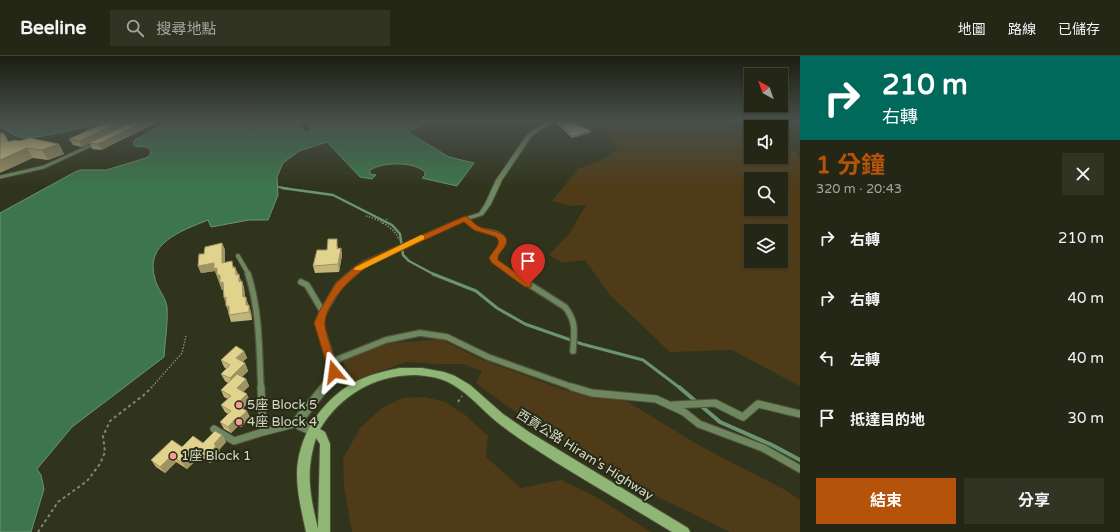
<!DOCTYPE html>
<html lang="zh-TW">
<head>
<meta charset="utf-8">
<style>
  :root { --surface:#252716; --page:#313323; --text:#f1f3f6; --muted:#a3a5a1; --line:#424435; --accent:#b45309 }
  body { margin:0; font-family:"Varela Round","Noto Sans TC",sans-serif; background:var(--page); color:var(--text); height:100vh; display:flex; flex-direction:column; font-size:15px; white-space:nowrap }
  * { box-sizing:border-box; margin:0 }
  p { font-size:13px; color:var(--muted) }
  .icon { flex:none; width:22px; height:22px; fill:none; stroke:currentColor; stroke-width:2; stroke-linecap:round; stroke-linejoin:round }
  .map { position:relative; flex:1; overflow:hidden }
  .details { display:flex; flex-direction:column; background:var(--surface); width:320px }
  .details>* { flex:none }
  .guide { background:#00695c; color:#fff; overflow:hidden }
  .needle { width:26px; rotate:320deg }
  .controls { position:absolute; left:744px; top:12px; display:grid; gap:8px }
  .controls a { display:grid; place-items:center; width:44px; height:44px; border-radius:0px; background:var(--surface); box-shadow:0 1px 3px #0004,0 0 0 1px var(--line); font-size:20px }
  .pin { position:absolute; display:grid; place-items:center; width:34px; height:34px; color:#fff; margin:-41px -17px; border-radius:50% 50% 50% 0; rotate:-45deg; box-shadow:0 0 4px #0007 }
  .pin .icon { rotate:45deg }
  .me { position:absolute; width:44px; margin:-22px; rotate:344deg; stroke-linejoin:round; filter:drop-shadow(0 0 3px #0008) }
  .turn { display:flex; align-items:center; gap:14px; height:84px; padding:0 16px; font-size:18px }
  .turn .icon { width:52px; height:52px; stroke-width:2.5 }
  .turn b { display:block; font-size:28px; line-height:34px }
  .round { display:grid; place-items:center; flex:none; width:42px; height:42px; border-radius:0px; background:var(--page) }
  .head { display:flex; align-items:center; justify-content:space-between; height:68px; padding:0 16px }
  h1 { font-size:24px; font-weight:700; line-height:30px; color:var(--accent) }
  .button { display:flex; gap:8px; margin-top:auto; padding:8px 16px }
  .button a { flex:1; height:46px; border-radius:0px; background:var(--accent); color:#fff; font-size:16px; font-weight:700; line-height:46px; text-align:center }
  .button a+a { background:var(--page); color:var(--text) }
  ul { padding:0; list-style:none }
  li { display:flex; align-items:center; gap:12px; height:60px; padding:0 16px }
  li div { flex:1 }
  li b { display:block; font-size:15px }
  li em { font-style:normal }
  header { display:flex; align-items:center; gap:24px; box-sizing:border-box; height:56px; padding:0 20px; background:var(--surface); border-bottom:1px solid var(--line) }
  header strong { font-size:19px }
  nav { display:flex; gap:22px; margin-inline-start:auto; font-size:14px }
  .search { width:280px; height:36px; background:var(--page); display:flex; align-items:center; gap:10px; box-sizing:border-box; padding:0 14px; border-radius:0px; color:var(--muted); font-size:15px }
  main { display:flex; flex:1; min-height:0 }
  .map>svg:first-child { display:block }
  .green { fill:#4f3b17; fill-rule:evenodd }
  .water { fill:#3d764d; stroke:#6b9472 }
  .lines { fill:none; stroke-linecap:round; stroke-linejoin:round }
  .stream-far3 { stroke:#6b9472; stroke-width:2 }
  .stream-far2 { stroke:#6b9472; stroke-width:2.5 }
  .stream-far1 { stroke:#6b9472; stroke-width:3 }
  .stream { stroke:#6b9472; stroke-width:4 }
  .lane-far3-casing { stroke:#4f523c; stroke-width:4.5 }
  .lane-far2-casing { stroke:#4f523c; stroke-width:5.5 }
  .lane-far1-casing { stroke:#4f523c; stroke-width:8 }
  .lane-casing { stroke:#4f523c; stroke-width:9 }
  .street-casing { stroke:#4f523c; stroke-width:2 }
  .secondary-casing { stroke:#4f523c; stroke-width:2 }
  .path-far2 { stroke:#858875; stroke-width:1; stroke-dasharray:1.5 1.5; stroke-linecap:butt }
  .path-far1 { stroke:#858875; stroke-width:1.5; stroke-dasharray:1.5 1.5; stroke-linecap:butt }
  .path { stroke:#858875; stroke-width:2; stroke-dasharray:3 3; stroke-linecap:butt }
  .lane-far3 { stroke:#6e875e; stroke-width:3 }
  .lane-far2 { stroke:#6e875e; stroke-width:4 }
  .lane-far1 { stroke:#6e875e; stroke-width:5.5 }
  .lane { stroke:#6e875e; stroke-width:7 }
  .street { fill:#6e875e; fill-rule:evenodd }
  .secondary { fill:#8fb674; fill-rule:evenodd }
  .wall { fill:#c2b57a }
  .shaded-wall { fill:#9e9363 }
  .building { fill:#e1d28e; stroke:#9e9363 }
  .route { fill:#b45309; stroke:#753606 }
  .slow { fill:#f59e0b }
  .poi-dot { fill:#f59c95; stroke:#272a13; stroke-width:1.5 }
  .labels { text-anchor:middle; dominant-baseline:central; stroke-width:4; stroke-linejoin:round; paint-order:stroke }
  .near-poi-label { font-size:13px; fill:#d6d9ca; stroke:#272a13; text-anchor:start }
  .near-street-label { font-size:13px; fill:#d6d9ca; stroke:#272a13 }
</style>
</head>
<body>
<header>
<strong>Beeline</strong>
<div class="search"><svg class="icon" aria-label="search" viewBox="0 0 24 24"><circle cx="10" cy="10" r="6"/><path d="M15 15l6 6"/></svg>搜尋地點</div>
<nav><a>地圖</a><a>路線</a><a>已儲存</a></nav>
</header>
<main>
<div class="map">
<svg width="800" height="476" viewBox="0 0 800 476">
  <rect width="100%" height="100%" fill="#31341d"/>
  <!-- green -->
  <path class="green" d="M591 65H715L751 79V101H781V90L795 95 800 103V330L732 294 670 296 610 239 585 204 562 207 549 199 569 178 586 149 570 150 552 145 578 113 600 105 618 93 608 77 580 70ZM751 123H781V153H751ZM751 175H781V205H751Z
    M441 283 480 303 564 334 628 346 700 390 785 434 800 444V476H730L621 423 577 391 522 361 476 327 482 315 463 308H438L406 306 348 327 343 304 383 288Z
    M425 341 445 346 464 358 488 380 486 401 521 432 561 424 596 441 651 476H352L344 431 343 402 361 371 382 352 403 342Z"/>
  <!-- water -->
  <path class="water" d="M0 65H109C89 69 37 85 19 81 12 79 6 73 0 70Z
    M169 65H298L304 75 311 77 309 67 304 65H430L408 76 449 101 474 107 457 130 422 122 425 119V116C413 105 383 106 370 114V118L376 119 372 123 360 121 327 86 299 95 283 107 277 121 278 139 268 164H249L211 171 208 164C181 175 144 187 155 223 157 232 166 242 167 251 168 267 165 285 164 301L72 371 37 413 41 419 44 433 31 476H0V157L75 116 80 114H106L146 102 150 99 151 94 146 91 135 90 133 87 135 84Z"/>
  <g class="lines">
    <!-- stream-far3 -->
    <path class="stream-far3" d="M279 131 289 133"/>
    <!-- stream-far2 -->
    <path class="stream-far2" d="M282 132 333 139 392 169 400 178 403 199 409 205 435 219"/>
    <!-- stream-far1 -->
    <path class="stream-far1" d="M433 218 476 235 497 252 525 268 582 288 643 304 680 332"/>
    <!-- stream -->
    <path class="stream" d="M679 331 720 366 772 389 800 404"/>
    <!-- lane-far3 casing -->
    <g class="lane-far3-casing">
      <path id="lane-far3" d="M0 121 44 111 96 87"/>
    </g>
    <!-- lane-far2 casing -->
    <g class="lane-far2-casing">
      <path id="lane-far2" d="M465 163C469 167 472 171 477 173 484 176 504 174 503 186 502 192 496 197 493 202L495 206 514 219
        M238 200 249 219"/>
    </g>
    <!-- lane-far1 casing -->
    <g class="lane-far1-casing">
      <path id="lane-far1" d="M248 218C260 255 259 294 261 332
        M513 218 565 251C577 266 574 277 573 295
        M301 226 307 229 323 256
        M331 306 386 284 420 277 447 281 488 301 575 332"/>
    </g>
    <!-- lane casing -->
    <g class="lane-casing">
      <path id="lane" d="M261 331 263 376 298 367
        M572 331 592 337 656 343 684 356 699 368 763 392 800 413
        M673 349 715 347 743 361 758 348 800 358
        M214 373 234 385 263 376"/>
    </g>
    <!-- street casing -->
    <g class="street-casing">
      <path id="street" d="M551 65H556L540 74 531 81 502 124 491 148 483 159 461 166 370 209 362 214 342 231 327 256 323 267 339 316 335 325 304 365 317 372 318 375 317 378 313 380 297 373 293 365 294 362 328 320 329 316 315 267 319 256 336 227 356 210 364 205 457 164 479 157 485 148 496 124 527 79 536 72Z"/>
    </g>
    <!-- secondary casing -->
    <g class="secondary-casing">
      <path id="secondary" d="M400 312H422L444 316 455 320 470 329 503 358 529 376 688 472 690 476H672C625 447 576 420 529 389 516 380 502 371 490 360 477 348 464 334 448 326 437 321 424 319 412 319 373 320 340 340 320 373L325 376 330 388V476H306C302 457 297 438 297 419 297 381 321 345 353 327 368 319 384 315 400 312ZM316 382 320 388 318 473C310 439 305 417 316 382Z"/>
    </g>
    <!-- path-far2 -->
    <path class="path-far2" d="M770 65 785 72
      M781 75 789 69 786 65
      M13 78H15L5 71 21 65"/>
    <!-- path-far1 -->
    <path class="path-far1" d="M366 160C379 163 395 172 399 184
      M382 168 387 163
      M151 332 182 297 186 280"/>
    <!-- path -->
    <path class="path" d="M458 346 462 340
      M38 476 58 446 87 425 100 408 105 396 103 380 110 365 145 338 152 331"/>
    <!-- lane-far3 -->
    <use href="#lane-far3" class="lane-far3"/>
    <!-- lane-far2 -->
    <use href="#lane-far2" class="lane-far2"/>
    <!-- lane-far1 -->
    <use href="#lane-far1" class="lane-far1"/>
    <!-- lane -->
    <use href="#lane" class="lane"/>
    <!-- street -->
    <use href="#street" class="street"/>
    <!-- secondary -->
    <use href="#secondary" class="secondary"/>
  </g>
  <!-- wall -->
  <path class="wall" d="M109 65H160L101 94 92 93 90 87 82 91 73 89 69 83Z
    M557 65 590 77 572 82 557 68Z
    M19 85 59 88 64 98 48 104 33 102 9 86Z
    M222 187 225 194V206L235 211 241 225H242L244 232 245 241 251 256 252 264 231 266 229 259 223 234H222L215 215 201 217 198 210 204 198Z
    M338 190V192H341L342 199 339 216 315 217 313 210 327 194Z
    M244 295 247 302 242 306 245 307 248 315 242 321 246 323 249 330 243 336 250 345 243 352 250 361 241 371 238 370 231 377 224 373 220 366 228 358 225 356 221 349 228 343 224 341 221 334 228 327 225 325 221 318 226 313 224 311 221 304Z
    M222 379 226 386 219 394 220 396 210 407 200 400 187 413 176 406 165 417 156 411 151 404 182 391 203 387Z"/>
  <!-- shaded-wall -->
  <path class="shaded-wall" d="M122 65H136L82 91 79 85Z
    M146 65H160L101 94 98 88Z
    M591 75 590 77 572 82 573 80Z
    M4 77 10 87 8 86Z
    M59 88 64 98 48 104 42 94Z
    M27 92 33 102 0 117V104Z
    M222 187 225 194V214L222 207Z
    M341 192 342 199 339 216 338 208Z
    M214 207 220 219 225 233 222 234 215 215 201 217 198 210Z
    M239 218 241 225 239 226Z
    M242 225 244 232 246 248 243 241Z
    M226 241V249L224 242Z
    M246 241 248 248 249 256 246 249Z
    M249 249 251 256 252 264 249 256Z
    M226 250H229V257Z
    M244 295 247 302 239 309 236 302Z
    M245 307 248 315 233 329 230 322Z
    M246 323 249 330 240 339 237 332Z
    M247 338 250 345 240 355 236 349Z
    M247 355 250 361 241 371 237 364Z
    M235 363 238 370 231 377 228 371Z
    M222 379 226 386 219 394 220 396 210 407 206 401 214 388Z
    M195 394 200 400 187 413 182 407Z
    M172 399 176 406 165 417 160 411Z"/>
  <!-- building -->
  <path class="building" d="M109 65H122L79 85 69 83Z
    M135 65H146L98 88 89 87Z
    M558 65H570L591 75 573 80Z
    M0 77H4L8 86 14 84 19 85 30 82 59 88 42 94 27 92 0 104Z
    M328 183H337V193L341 192 338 208 313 210 317 194H327Z
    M222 187V207L232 205 233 212 235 211 236 219 239 218V226L242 225 243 241H246V249H249V256L229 259V250H226V241L224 242 223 226 220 227V219H217V212L214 213V207L198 210 199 198H204L205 191Z
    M236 290 244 295 236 302 245 307 230 322 221 318 230 309 221 304Z
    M237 318 246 323 237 332 247 338 236 349 247 355 237 364 235 363 228 371 220 366 231 355 221 349 231 340 221 334Z
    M215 375 222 379 214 388 216 390 206 401 195 394 182 407 172 399 160 411 151 404 172 384 182 391 193 380 203 387Z"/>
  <!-- sky -->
  <linearGradient id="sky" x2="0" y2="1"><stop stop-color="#1b1d10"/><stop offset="0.5" stop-color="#48504c"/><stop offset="1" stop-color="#48504c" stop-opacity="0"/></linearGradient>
  <rect width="800" height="131" fill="url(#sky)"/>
  <!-- route -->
  <path class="route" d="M465 160C471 162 474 169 480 171 487 175 511 175 506 188 504 194 497 197 498 204L531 227 532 229 531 231H525L492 207 489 202C492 195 503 188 496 181L474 174 464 166 370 209C353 219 327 245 325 266 324 274 336 307 339 316L338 319 334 321 330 319 314 267 319 256 336 227 356 210 364 205Z"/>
  <!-- slow -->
  <path class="slow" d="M421 179 424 180V183L361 214H355L354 212Z"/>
  <!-- markers -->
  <g class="poi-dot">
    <circle cx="239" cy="349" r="4"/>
    <circle cx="239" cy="366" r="4"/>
    <circle cx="173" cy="400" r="4"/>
  </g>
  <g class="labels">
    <!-- near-poi labels -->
    <g class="near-poi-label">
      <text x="247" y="349">5座 Block 5</text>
      <text x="247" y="366">4座 Block 4</text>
      <text x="181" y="400">1座 Block 1</text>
    </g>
    <!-- near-street labels -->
    <g class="near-street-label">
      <text transform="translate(585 399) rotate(32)">西貢公路 Hiram's Highway</text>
    </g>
  </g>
</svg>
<div class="controls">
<a><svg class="needle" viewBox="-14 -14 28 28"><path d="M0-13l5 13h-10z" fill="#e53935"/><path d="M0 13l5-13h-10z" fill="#a3a5a1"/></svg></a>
<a><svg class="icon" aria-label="sound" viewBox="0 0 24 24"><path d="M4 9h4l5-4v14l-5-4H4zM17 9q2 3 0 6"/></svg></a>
<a><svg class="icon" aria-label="search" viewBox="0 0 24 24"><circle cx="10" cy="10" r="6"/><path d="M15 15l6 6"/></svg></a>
<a><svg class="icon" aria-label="layers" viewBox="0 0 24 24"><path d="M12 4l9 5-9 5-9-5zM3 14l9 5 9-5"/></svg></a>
</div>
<div class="pin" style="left:528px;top:229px;background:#d93025"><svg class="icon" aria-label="arrive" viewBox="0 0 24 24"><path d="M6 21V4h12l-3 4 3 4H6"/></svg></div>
<svg class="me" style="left:334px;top:316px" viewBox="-20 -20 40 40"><path d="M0-17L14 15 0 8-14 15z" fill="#b45309" stroke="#fff" stroke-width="4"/></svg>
</div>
<section class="details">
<div class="guide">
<div class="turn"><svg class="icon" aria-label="right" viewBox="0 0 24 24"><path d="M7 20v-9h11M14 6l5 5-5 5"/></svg><div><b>210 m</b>右轉</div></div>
</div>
<div class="head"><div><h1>1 分鐘</h1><p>320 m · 20:43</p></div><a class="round"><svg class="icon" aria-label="close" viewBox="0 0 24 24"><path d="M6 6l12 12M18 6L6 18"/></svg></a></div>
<ul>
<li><svg class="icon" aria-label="right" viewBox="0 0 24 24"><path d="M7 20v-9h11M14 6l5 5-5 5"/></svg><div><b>右轉</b></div><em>210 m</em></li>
<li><svg class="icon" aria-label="right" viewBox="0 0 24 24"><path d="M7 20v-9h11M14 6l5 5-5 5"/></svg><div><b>右轉</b></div><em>40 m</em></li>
<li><svg class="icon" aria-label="left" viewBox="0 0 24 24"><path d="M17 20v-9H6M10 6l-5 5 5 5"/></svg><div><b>左轉</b></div><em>40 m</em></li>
<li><svg class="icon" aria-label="arrive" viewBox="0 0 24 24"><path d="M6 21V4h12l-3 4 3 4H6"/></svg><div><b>抵達目的地</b></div><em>30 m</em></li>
</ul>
<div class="button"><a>結束</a><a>分享</a></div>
</section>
</main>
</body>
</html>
